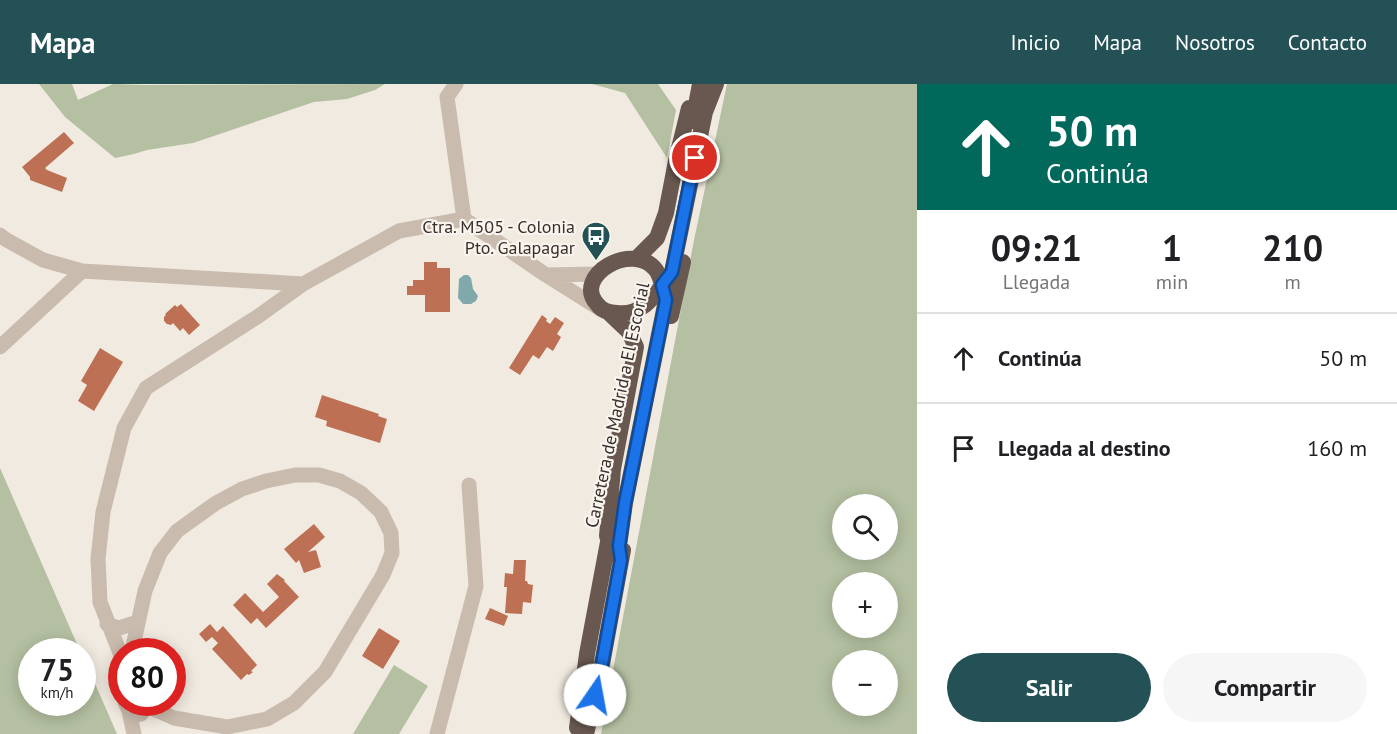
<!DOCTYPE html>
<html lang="es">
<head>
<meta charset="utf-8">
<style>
  :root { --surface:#fff; --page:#f6f6f6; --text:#202124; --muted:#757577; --line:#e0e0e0; --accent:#235156 }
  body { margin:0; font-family:"PT Sans",sans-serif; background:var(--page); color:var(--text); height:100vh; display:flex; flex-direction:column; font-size:22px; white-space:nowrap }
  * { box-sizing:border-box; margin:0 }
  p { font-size:20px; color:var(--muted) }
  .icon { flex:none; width:33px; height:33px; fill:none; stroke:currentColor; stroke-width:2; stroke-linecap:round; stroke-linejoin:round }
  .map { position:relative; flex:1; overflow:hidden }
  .sheet { display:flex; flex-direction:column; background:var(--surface); width:480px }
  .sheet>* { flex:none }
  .top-card { background:#00695c; color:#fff; overflow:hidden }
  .buttons { position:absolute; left:832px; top:410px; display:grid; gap:12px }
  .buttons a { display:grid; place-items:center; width:66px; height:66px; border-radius:50%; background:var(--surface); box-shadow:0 3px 15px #0003; font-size:30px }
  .speed { position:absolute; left:18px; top:554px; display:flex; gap:12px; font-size:30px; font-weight:700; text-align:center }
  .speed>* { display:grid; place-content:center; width:78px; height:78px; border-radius:50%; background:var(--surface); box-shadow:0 3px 15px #0003; line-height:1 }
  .speed small { font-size:15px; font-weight:400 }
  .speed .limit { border:9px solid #d22; background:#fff; color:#111 }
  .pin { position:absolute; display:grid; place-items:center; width:51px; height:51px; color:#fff; margin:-26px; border:3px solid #fff; border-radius:50%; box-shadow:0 2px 6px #0007 }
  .me { position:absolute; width:66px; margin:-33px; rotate:12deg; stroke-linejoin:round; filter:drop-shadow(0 0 4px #0008) }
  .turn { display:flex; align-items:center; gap:21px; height:126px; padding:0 30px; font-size:27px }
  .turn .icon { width:78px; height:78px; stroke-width:2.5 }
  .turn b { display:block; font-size:42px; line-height:51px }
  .eta { display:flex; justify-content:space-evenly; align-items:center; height:102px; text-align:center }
  .eta b { font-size:36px; font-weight:600; line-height:42px }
  .button { display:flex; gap:12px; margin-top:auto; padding:12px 30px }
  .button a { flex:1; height:69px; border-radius:36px; background:var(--accent); color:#fff; font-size:24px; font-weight:600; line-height:69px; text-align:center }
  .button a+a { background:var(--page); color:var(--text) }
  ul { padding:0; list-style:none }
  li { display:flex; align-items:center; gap:18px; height:90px; padding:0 30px; border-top:2px solid var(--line) }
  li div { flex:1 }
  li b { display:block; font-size:22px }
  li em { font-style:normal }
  header { display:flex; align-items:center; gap:36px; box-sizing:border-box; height:84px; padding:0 30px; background:var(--accent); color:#fff }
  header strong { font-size:28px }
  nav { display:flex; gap:33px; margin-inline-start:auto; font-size:21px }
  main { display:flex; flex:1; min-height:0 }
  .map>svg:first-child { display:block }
  .green { fill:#b4c0a1; fill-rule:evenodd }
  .water { fill:#81a9ac }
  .building { fill:#bd7053 }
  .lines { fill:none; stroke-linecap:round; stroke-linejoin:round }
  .minor { stroke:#c9bbad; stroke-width:15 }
  .trunk { stroke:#685850; stroke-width:16 }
  .route-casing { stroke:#114b97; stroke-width:15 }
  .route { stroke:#1a73e8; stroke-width:10 }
  .labels { text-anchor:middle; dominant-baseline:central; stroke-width:4.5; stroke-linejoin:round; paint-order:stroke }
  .poi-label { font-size:18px; fill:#382f2b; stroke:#f9f4ed; text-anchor:end }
  .street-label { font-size:18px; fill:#382f2b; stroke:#f9f4ed }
</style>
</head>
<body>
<header>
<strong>Mapa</strong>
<nav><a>Inicio</a><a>Mapa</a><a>Nosotros</a><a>Contacto</a></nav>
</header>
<main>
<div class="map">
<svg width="917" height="650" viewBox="0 0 917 650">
  <rect width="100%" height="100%" fill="#f1eae0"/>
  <!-- green -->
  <path class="green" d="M39 0H72L78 16 113 0 145 1 385 0 375 6 347 15 314 18 193 59 147 66 134 70 115 74 65 33Z
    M592 0H658L676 26 667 74 625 9Z
    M727 0H917V650H601L694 156ZM843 420H888V465H843ZM843 498H888V543H843ZM843 576H888V621H843Z
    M0 384 80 567H32V618H82L83 572 117 650H0Z
    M394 581 428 602 399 650H353Z"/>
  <!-- water -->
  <path class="water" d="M464 191H468L471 194 473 205 478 212 476 217 471 220H463L458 214 459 195Z"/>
  <!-- building -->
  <path class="building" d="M64 48 74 59 45 84 47 86 67 94 62 108 30 96V93L22 83Z
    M424 178H437V184H450V228H425V211H407V202H413V196H424Z
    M181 220 200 241 189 251 183 244 180 247 173 239 171 241 167 240 164 237V233L166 231 165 230 175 221 177 223Z
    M542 231 547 235 546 237 550 240 555 233 564 239 557 250 561 253 553 267 547 263 539 275 533 271 520 291 509 284Z
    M100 264 123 278 94 327 78 317 87 301 81 297Z
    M322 311 379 330 378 332 387 335 380 359 326 342 327 337 315 333Z
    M314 440 325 453 308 468 316 466 321 483 304 489 299 476 296 479 284 465Z
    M514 476H526L525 497H527L528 500 533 501 531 519 523 518 522 530 505 529 507 503H504L505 489 513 490Z
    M277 490 285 496 284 497 299 513 266 544 257 534 251 540 233 521 245 509 263 528 279 513 267 500Z
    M490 524 508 532 504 542 485 535Z
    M210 540 217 548 223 542 257 581 251 587 253 588 249 591 247 590 241 596 212 565 218 559 212 553 206 558 199 550Z
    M379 544 400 557 383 585 362 572Z"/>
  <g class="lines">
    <!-- minor -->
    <path class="minor" d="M456 0 447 13 464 135
      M0 151 5 155 43 176 82 187 303 200 399 147 464 135 546 191 600 225
      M546 191 597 190
      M0 263 82 187
      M107 540 119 544 138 538
      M132 567 145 507 160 469 177 447 216 419 242 405 266 397 295 391H319L340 397 361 409 381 428 391 449 392 469 383 491 325 588 294 619 267 635 227 643 174 634 147 622
      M122 574 100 518 98 475 103 428 124 344 146 304 260 231 303 200
      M122 577C117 586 119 594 122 603
      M125 618 129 627 137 631 141 630 147 622V618
      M129 627 134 650
      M437 650 476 502 469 401"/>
    <!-- trunk -->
    <path class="trunk" d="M693 37 700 0
      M637 174 657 154 666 129 676 77 689 24
      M671 232 683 178
      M607 452 613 385 636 263 629 248 609 229
      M620 476 619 462 625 419 666 216C663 207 662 194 656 186 633 156 572 192 597 220 602 227 609 229 617 229 646 232 657 207 672 188L705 28 716 0
      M577 644 587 570 611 442
      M586 650 600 591 623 466"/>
  </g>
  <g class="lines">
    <!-- route casing -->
    <g class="route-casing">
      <path id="route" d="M595 611 600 591 621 476 619 462 625 419 666 216 662 201 672 188 695 74"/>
    </g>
    <!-- route -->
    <use href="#route" class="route"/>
  </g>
  <!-- icons -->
  <defs>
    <g id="bus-pin" transform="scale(1.5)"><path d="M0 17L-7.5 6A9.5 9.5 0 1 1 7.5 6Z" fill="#235156" stroke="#f9f4ed"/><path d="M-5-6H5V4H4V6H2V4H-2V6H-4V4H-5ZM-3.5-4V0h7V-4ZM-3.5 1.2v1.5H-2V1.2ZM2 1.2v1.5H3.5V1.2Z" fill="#fff"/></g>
  </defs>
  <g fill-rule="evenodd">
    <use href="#bus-pin" x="596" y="152"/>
  </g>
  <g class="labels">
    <!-- poi labels -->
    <g class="poi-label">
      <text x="575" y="142">Ctra. M505 - Colonia<tspan x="575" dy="21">Pto. Galapagar</tspan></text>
    </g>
    <!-- street labels -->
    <g class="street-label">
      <text transform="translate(617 321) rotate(-78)">Carretera de Madrid a El Escorial</text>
    </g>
  </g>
</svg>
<div class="buttons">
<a><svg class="icon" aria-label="search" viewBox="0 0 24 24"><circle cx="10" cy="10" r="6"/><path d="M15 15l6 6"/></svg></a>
<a>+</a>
<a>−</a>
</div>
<div class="speed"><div>75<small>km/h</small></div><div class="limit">80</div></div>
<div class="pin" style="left:695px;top:74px;background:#d93025"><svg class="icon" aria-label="arrive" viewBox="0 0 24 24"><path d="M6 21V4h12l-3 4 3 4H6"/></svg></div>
<svg class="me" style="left:595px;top:611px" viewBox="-20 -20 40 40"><circle r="19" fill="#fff"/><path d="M0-13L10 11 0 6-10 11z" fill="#1a73e8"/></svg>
</div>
<section class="sheet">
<div class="top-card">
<div class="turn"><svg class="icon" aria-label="ahead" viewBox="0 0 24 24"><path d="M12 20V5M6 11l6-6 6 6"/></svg><div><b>50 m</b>Continúa</div></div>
</div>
<div class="eta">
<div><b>09:21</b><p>Llegada</p></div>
<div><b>1</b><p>min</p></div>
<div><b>210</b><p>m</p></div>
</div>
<ul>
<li><svg class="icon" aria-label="ahead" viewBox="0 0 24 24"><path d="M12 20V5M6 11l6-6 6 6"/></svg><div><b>Continúa</b></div><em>50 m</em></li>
<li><svg class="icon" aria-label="arrive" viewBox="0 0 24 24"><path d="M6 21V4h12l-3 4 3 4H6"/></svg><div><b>Llegada al destino</b></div><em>160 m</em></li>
</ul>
<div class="button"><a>Salir</a><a>Compartir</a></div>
</section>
</main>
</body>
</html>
